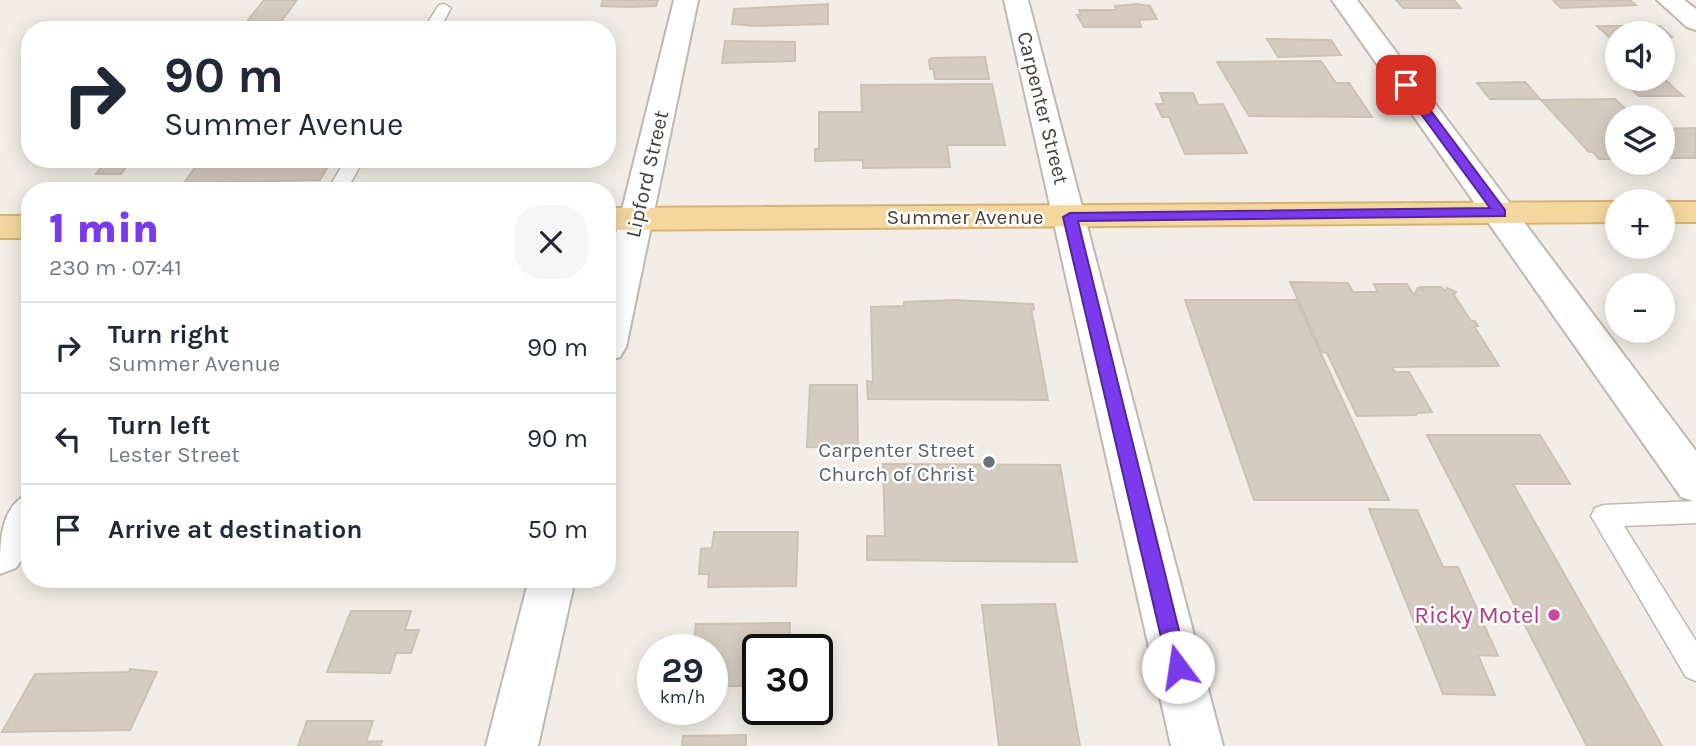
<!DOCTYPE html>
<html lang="en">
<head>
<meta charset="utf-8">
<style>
  :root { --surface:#fff; --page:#f6f6f7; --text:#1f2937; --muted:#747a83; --line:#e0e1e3; --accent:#7c3aed }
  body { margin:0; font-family:Karla,sans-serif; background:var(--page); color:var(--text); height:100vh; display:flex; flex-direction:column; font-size:26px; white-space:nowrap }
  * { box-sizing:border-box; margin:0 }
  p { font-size:23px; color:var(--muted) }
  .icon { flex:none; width:38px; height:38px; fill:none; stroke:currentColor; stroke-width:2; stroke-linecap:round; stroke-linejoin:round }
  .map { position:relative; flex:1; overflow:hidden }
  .drawer { position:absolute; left:21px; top:182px; width:595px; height:406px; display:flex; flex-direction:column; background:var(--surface); border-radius:28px; box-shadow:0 4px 18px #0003 }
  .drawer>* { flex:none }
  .guide { position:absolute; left:21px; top:21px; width:595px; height:147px; border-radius:28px; box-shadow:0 4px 18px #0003; background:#fff; color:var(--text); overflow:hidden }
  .controls { position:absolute; left:1605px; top:21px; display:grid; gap:14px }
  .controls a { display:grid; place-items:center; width:70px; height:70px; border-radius:50%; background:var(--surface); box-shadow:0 4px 18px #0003; font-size:35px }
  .speed { position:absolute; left:637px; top:634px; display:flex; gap:14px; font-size:35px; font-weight:700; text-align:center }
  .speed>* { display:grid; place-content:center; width:91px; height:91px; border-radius:50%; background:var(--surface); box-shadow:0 4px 18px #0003; line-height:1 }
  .speed small { font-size:18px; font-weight:400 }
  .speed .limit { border:4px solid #111; border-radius:10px; background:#fff; color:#111 }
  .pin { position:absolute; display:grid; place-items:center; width:60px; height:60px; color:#fff; margin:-30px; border-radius:14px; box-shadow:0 4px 10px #0006 }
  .me { position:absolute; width:77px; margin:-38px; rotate:346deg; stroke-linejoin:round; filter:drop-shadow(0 0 5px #0008) }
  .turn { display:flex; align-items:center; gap:24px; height:147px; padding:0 28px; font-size:32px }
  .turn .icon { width:91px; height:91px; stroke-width:2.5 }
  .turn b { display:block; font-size:49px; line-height:60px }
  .round { display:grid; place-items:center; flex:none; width:74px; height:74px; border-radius:28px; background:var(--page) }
  .summary { display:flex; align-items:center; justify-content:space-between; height:119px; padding:0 28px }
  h1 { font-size:42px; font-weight:800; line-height:52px; color:var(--accent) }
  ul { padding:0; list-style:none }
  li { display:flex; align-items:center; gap:21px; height:91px; padding:0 28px; border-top:2px solid var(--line) }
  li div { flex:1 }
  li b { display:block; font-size:26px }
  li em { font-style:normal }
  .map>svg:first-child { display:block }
  .building { fill:#d5ccc1; stroke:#ccc1b2; stroke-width:2 }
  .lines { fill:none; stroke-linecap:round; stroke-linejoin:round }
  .lane-casing { stroke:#bfb8ae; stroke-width:3 }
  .street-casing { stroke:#bfb8ae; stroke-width:4 }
  .primary-casing { stroke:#d6b371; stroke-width:4 }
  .lane { fill:#fff; fill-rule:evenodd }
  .street { fill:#fff; fill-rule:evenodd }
  .primary { fill:#f3d79f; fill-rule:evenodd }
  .route { fill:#7c3aed; stroke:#51269a; stroke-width:2 }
  .worship-dot { fill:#6b7280; stroke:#fff; stroke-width:2.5 }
  .hotel-dot { fill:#d1479c; stroke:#fff; stroke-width:2.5 }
  .labels { text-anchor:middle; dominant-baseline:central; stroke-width:5; stroke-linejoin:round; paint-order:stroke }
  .street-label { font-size:21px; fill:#443e37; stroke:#fff }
  .worship-label { font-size:21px; fill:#5b616d; stroke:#fff; text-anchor:end }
  .near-hotel-label { font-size:24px; fill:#b23c85; stroke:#fff; text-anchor:end }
</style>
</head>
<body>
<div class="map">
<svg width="1696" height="746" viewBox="0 0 1696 746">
  <rect width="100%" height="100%" fill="#f2eee7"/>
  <!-- building -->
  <path class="building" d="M264 0H297L275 30H240Z
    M603 0H658L656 6 630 7 601 6Z
    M1396 0H1454L1461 8H1403Z
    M1553 0H1630L1636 5 1561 8Z
    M828 4V24L757 26 732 24 734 9Z
    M1137 4 1150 6 1157 19 1139 20 1141 27H1084L1077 15H1081L1079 10H1117L1115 6Z
    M1597 26H1660L1672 37H1662V33H1617V37H1609Z
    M1267 39 1331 40 1341 55 1278 57Z
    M725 41 795 42V61L722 63Z
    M985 57 989 79H935L933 69H930L929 60 932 58Z
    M1321 61 1336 83H1349L1372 117 1249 116 1217 62Z
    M1662 77 1683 96H1639L1620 79Z
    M1525 82 1540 99H1490L1477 83Z
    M992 84 1005 145H947L950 167 863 168V160L815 161V149H819V112H862L861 85Z
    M1160 93H1193L1198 105 1223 104 1247 153 1185 154 1169 117H1162L1156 104H1164Z
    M1615 99 1634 117H1617V159H1599L1593 152H1589L1541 100Z
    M1696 128V158H1662V129Z
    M108 159H132L121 174H96Z
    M201 159H332L320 180 184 183Z
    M1290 282 1348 283 1353 292H1378L1374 284H1407L1414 295H1418L1415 293 1418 288 1423 290 1421 287H1441L1445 291 1447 288 1456 292 1454 295 1471 321H1475L1478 326H1474L1499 366 1392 367 1395 372H1409L1432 412 1418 413 1416 415 1357 416 1327 353 1322 352Z
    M954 300 1033 304 1034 309 1031 308 1048 400 868 399 867 381 873 382 871 307 904 306V302Z
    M1185 300H1296L1389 500H1254Z
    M810 385H857L858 448 807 447Z
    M1427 435H1540L1570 484H1513L1662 746H1587Z
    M883 464 1060 465 1077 562 867 560V536H885Z
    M1369 509 1417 510 1443 567H1458L1498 656 1478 655 1495 695 1443 694Z
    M714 532H798L796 586 708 587 709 574H699L701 549 712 548Z
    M1055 604 1080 746H999L982 605Z
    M351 611H411L405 630H419L411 653H396L390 673 327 672Z
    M790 623 789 649H758V686H712V649H677L678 642 694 641 696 624Z
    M130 669 157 672 130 730 2 732 35 674 129 672Z
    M307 721H373L366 742 382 741 380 746H298Z
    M746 735V746H682L683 736Z"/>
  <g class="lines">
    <!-- lane casing -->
    <g class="lane-casing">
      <path id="lane" d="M444 4 451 8 439 30H423L439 5Z
        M346 159H364L346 191H327Z
        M1696 501V523L1624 526 1696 641V681L1686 677 1591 516 1595 508 1604 505Z"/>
    </g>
    <!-- street casing -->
    <g class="street-casing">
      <path id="street" d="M674 0H698L626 347 620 357 607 361V270Z
        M1004 0H1028L1223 746H1171Z
        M1332 0H1357L1696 451V502L1681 497Z
        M1657 0H1684L1696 9V30L1687 27Z
        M30 493V547L16 568 0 574C0 540 0 506 30 493Z
        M529 579H575L538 746H486Z"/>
    </g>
    <!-- primary casing -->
    <g class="primary-casing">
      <path id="primary" d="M1617 202V222L607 230V208Z
        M1662 202H1696V222H1662Z
        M0 216H30V238H0Z"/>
    </g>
    <!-- lane -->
    <use href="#lane" class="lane"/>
    <!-- street -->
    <use href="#street" class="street"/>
    <!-- primary -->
    <use href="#primary" class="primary"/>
  </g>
  <!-- route -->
  <path class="route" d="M1402 83H1410L1505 210V216L1078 221 1188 667 1185 674 1178 676 1171 674 1168 667 1063 217 1070 213 1490 208 1402 88Z"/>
  <!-- markers -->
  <circle class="worship-dot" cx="989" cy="462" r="7"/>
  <circle class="hotel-dot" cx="1554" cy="615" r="7"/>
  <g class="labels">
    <!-- street labels -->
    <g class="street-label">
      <text transform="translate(1043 108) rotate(76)">Carpenter Street</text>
      <text transform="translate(647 174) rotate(-77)">Lipford Street</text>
      <text x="965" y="217">Summer Avenue</text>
    </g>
    <!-- worship labels -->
    <g class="worship-label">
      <text x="975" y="450">Carpenter Street<tspan x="975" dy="24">Church of Christ</tspan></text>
    </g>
    <!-- near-hotel labels -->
    <g class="near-hotel-label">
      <text x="1540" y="615">Ricky Motel</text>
    </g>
  </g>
</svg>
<div class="controls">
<a><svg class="icon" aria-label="sound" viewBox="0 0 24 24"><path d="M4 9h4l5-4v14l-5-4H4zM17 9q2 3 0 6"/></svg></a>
<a><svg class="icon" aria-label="layers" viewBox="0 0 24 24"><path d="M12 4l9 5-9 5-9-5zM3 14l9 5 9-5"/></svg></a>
<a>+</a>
<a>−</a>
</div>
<div class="speed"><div>29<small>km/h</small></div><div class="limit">30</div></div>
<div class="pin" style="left:1406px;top:85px;background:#d93025"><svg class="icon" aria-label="arrive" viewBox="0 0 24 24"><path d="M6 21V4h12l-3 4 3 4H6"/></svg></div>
<svg class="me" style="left:1178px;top:667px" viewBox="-20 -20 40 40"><circle r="19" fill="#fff"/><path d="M0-13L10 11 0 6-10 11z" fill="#7c3aed"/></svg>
<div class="guide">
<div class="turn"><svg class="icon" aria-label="right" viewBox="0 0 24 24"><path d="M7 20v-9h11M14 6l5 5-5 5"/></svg><div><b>90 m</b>Summer Avenue</div></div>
</div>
<section class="drawer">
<div class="summary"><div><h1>1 min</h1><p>230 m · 07:41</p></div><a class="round"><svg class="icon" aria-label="close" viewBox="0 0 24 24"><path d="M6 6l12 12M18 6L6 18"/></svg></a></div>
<ul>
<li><svg class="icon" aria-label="right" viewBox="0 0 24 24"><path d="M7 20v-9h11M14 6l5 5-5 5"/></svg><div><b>Turn right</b><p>Summer Avenue</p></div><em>90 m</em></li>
<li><svg class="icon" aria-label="left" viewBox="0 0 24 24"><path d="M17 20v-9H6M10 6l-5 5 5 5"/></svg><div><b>Turn left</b><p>Lester Street</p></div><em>90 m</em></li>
<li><svg class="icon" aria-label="arrive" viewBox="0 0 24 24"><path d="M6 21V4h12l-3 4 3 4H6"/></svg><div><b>Arrive at destination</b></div><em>50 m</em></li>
</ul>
</section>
</div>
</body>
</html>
